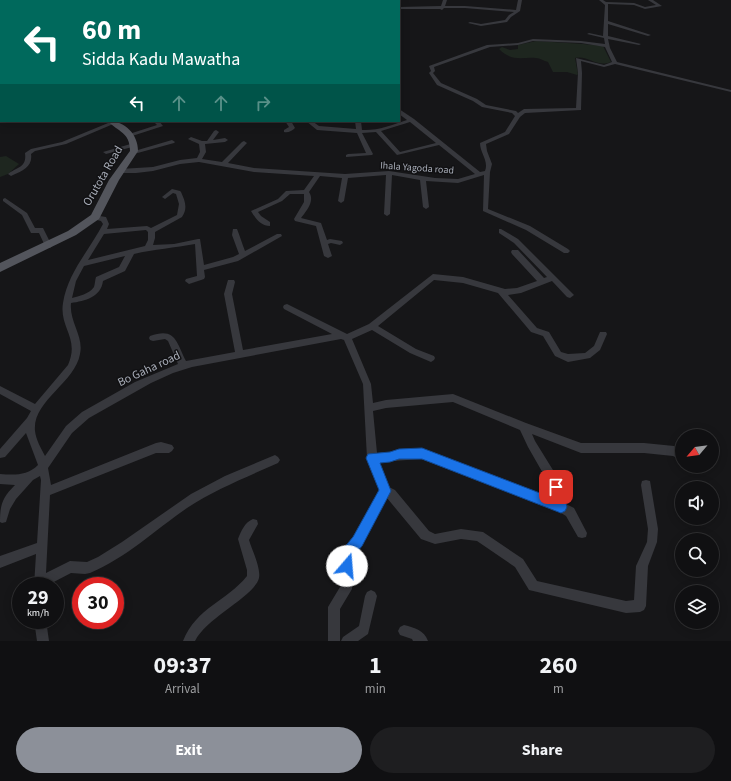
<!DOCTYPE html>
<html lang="en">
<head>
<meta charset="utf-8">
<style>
  :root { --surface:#101012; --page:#1e1e20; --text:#f1f3f6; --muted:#9c9d9f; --line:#303032; --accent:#8c9099 }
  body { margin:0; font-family:"Source Sans 3",sans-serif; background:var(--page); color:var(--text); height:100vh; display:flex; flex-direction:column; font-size:15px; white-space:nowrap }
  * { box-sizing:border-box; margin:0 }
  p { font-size:13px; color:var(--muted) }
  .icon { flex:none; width:22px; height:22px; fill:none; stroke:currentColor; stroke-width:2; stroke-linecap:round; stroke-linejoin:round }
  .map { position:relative; height:641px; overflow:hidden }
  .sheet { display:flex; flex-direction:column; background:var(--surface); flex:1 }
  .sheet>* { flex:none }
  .banner { position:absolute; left:0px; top:0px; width:400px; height:122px; box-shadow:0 2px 10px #0003,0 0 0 1px var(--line); background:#00695c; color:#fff; overflow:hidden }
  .needle { width:26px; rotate:241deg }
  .buttons { position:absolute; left:675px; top:429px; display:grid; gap:8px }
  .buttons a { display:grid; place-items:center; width:44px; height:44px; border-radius:50%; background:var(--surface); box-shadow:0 2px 10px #0003,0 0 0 1px var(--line); font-size:20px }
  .speed { position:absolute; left:12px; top:577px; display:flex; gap:8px; font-size:20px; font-weight:700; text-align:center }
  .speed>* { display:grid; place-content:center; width:52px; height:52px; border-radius:50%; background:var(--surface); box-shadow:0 2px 10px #0003,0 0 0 1px var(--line); line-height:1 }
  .speed small { font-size:10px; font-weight:400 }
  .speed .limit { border:6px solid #d22; background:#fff; color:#111 }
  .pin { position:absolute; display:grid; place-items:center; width:34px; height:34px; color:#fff; margin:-17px; border-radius:8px; box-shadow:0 2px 6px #0006 }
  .me { position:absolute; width:44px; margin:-22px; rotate:18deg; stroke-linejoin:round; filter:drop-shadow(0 0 3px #0008) }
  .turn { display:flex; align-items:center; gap:14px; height:84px; padding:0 16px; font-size:18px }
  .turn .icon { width:52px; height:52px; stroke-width:2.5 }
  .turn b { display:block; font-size:28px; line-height:34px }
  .lanes { display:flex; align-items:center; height:38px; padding:0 16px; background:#0003; justify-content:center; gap:20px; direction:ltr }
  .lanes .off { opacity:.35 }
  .eta { display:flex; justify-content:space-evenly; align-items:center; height:68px; text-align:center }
  .eta b { font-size:24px; font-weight:700; line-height:28px }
  .button { display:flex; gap:8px; margin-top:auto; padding:8px 16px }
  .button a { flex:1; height:46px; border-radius:24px; background:var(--accent); color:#fff; font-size:16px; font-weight:700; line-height:46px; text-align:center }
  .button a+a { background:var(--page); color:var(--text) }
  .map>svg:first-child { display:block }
  .green { fill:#1e261f }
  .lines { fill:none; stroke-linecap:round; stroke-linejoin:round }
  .minor { fill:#37383d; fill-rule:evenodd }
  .tertiary { fill:#37383d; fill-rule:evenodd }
  .primary { fill:#53555c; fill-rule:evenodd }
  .route { fill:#1a73e8; stroke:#114b97 }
  .labels { text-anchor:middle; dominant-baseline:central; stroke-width:3; stroke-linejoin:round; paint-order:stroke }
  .far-street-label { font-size:10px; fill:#a8adb8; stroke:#111113 }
  .street-label { font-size:12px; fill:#a8adb8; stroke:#111113 }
</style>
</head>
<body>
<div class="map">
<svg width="731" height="641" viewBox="0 0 731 641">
  <rect width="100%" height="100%" fill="#161618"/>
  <!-- green -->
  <path class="green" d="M536 41 583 44 603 46 611 62C596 68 589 55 575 58L578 74 577 75 567 72H553L548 62C544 61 540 58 536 58 521 57 512 62 499 49L502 47 510 50 518 49V45Z
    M6 156 19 164 8 174 0 177V157Z"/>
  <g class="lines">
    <!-- minor -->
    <path class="minor" d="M31 0H35V1H31Z
      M152 0H156V1H152Z
      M195 0H201L194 1Z
      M224 0H228V1H224Z
      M299 0H305L306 1H300Z
      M443 0H447L445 6H465L516 10 518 0H522L520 11 511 17 507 22 481 26 468 23 470 22 481 24 505 20 509 15 514 12 465 8H444L442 10 440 9H399V7L441 6Z
      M599 0H603L606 2 634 3 645 7 656 5 648 0H653L662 6 645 9 634 5 608 4V21L651 35 648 36 608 24V36L641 44 639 45 608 39 610 48 617 62 731 90V92L615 64 604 67 581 61 582 73 581 110 525 113 520 117 509 134 486 144 487 151 492 164 490 172 488 209 530 226 568 249 570 251 568 253H564L526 230 483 211 484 175 458 183 426 181 429 207 426 209 423 207 420 180 392 175 390 214 387 216 384 214 386 175 348 178 344 201 341 203 338 201 342 178 320 176 309 192C315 201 307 210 301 218L321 223 327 240 330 239 342 241 343 243 340 245 331 243 328 244 332 256 328 258 324 256 316 226 295 221 294 219 304 202V194H290L282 201 258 212 261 216 270 222V226C261 226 255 218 251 211L278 199 286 191 304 190 314 176 254 172 199 162 180 164 153 171 136 173H120L117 171 120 169 153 167 180 160 197 158 200 152 199 144 188 139 191 137 202 141H207L214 131 216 130 219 132 213 140 225 138 228 140 225 142 205 144 206 152 202 159 222 162 242 142 244 141 247 143 246 144 228 163 254 168 345 174 389 171 435 178 458 179 475 174 439 145 397 155 376 132 362 133 373 154 372 155 346 157V155L348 154 366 153 357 133 317 130 306 121H312L319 126 356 129 355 121H361L362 130C377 131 392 125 407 120L399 114V109L414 119 480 172 485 171C489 161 480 153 480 143L505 132 515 116 512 113 482 107 473 101 437 85 429 73 431 71 429 66 487 45 518 43 533 39 581 41 605 44 604 38 587 34 589 33 603 36 605 5ZM533 41 581 43 605 47 612 62 604 65 576 58 578 73 576 108 524 109 518 113 516 111 486 105 477 99 441 83 433 73 435 71 434 67 490 47 518 45ZM410 122 436 143 400 152 381 131Z
      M0 67H1V70H0Z
      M0 107 1 108V112L0 111Z
      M113 121 118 122 66 144 35 151 31 154C33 166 23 171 13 175L11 176 8 174C17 167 27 168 25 153L31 149 62 142Z
      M153 121H159L163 126 129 137 126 135 157 125Z
      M285 121H291L295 128C292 131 288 133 284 132V130L289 127Z
      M172 140 175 142 174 143 134 154 131 152Z
      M134 143 136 144V146L106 154 103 152Z
      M172 189 180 191 181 192C185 201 188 208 182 217L155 232V238L153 245 174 244 198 239H200L204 265 233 257 239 254 232 235 233 229H237C240 236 242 244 245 251L277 234H281L282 236 238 261 204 270 205 277 204 279 189 284 185 281 186 279 197 276 195 244C175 248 154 249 134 254L125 271 103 281C101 297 85 301 71 303 69 322 84 336 80 354 75 383 32 401 35 431 36 440 41 448 45 456L66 426 82 412 135 382 178 364 168 341 165 339 153 341 150 340 149 338 150 336C176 327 176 342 186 361L235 352 224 294 228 280H234L235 282 232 294 243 350 332 334 284 309 283 307 284 305 287 304 347 334 369 324 433 274 463 277 505 289 517 288 537 281 512 254 511 252 512 250H518L544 278 547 277 514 243 499 233V229H501L518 239 574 295 570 298 567 297 552 281 521 293 508 295 537 328 549 332 561 352 568 354 585 353 594 346 600 332H606L607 334 600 350 590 358 568 362 555 356 543 336 531 332 498 293 463 283 434 280 378 326 416 349 434 356 435 358 434 360 431 362 410 353 372 330 352 339 371 384 373 403 386 400 453 394 526 423 581 443H644L674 446 682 450V460L673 456 644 453H581L532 434 535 441 561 483 566 504 574 508 587 533 586 537 582 538 578 537 566 516 558 511 421 459 379 462 389 487 395 490 429 531 435 534 461 529 483 532 523 559 537 581 626 601 634 600 636 566 647 542 648 529 641 485 642 481 646 480 650 481 658 529 657 542 648 566 646 606 644 610 640 612 626 613 529 590 515 567 477 541 461 539 435 544 421 539 387 498 362 546 353 555 352 589 340 609V641H328V607L340 587 341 553 343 549 354 538 380 491 367 458 363 384 344 340 341 339 192 367 173 373 151 383 89 418 72 433 48 468 51 485 156 443 161 442 172 445 174 448 172 451 169 453H156L50 495 46 573 70 561 87 562 98 557 122 542 191 494 225 476 275 455 278 457 280 460 278 463C247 477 216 489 187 508 155 530 126 558 90 573L85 574 71 573 46 586H34L36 554 0 568V556L37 543 41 480 40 476 33 480 16 499 10 509 6 522 2 523 0 522C0 505 2 498 15 485L0 484V474C14 475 27 476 38 465L26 433 5 457 0 458V449L27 418 31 411 0 394V386L35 404 68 365C80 338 59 328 63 303 68 272 89 251 103 224L101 221 93 219V215L106 217 109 224 107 229 147 226 151 228 177 215 179 204 176 194 173 193 165 199 162 197ZM146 230 148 232V240L145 246 88 260 104 234ZM125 256 119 267 96 277C95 280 95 284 94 287 89 294 79 296 72 298L76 281 84 266ZM453 402 520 430 528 447 552 489 554 499 421 449 377 453 373 411 386 408Z
      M5 198 27 213 35 228H43L52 246 50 248H46L39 233H31L22 215 3 201V199Z
      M253 519 257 520 258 524 249 540C252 550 261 568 259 578 254 597 207 617 195 641H183C197 607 226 602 247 576V570L238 539C241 531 245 522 253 519Z
      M371 590 375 592 377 596 368 634 358 641H341L343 637 359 626 365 596 367 592Z
      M34 620H46L49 641H37Z
      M404 625C415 628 424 630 428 641H413L412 639 400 635 398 631 400 627Z"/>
    <!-- tertiary -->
    <path class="tertiary" d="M0 9H1V11H0Z"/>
    <!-- primary -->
    <path class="primary" d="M93 0H99V1H93Z
      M108 121C125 121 138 134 138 151L119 180 99 219 76 235 0 272V263L68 231 91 215 109 180 130 151C130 132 118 132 108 121Z"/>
  </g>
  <!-- route -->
  <path class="route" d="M422 448 553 498 551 487 552 483 556 481 561 483 567 507 565 511 561 513 422 459H399L390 462 380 463 391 491 362 546 354 556 352 570 347 572 342 570 341 566 343 549 353 537 379 490 366 458 368 454 390 452 399 449Z"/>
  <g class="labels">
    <!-- far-street labels -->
    <g class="far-street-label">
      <text transform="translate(417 168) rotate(4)">Ihala Yagoda road</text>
    </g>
    <!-- street labels -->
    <g class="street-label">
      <text transform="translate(103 176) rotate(-60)">Orutota Road</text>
      <text transform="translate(149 369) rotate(-25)">Bo Gaha road</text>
    </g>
  </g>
</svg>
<div class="buttons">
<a><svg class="needle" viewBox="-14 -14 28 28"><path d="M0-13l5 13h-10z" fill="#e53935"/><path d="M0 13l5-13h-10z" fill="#9c9d9f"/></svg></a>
<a><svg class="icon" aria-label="sound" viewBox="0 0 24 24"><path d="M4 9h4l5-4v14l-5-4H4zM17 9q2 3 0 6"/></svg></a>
<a><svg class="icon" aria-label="search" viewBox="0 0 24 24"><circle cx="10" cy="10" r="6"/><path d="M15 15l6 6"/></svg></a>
<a><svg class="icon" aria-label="layers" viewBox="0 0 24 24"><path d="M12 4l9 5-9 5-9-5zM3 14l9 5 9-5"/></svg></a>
</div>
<div class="speed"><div>29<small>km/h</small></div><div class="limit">30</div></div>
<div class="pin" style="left:556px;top:487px;background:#d93025"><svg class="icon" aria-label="arrive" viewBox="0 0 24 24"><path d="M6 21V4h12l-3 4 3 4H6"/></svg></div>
<svg class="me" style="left:347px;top:566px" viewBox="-20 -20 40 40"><circle r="19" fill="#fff"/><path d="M0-13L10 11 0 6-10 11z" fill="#1a73e8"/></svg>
<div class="banner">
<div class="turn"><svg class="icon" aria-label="left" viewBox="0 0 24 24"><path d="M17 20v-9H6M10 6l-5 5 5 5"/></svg><div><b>60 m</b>Sidda Kadu Mawatha</div></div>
<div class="lanes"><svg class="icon" aria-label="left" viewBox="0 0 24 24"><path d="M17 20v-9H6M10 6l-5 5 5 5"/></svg><svg class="icon off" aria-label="ahead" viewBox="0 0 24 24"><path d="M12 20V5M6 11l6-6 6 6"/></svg><svg class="icon off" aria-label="ahead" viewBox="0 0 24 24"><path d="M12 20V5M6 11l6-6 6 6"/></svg><svg class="icon off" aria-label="right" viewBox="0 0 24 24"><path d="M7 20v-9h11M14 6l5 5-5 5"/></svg></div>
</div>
</div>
<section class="sheet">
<div class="eta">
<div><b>09:37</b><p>Arrival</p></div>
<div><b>1</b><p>min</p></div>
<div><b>260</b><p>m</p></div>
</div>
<div class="button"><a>Exit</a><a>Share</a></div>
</section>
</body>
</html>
